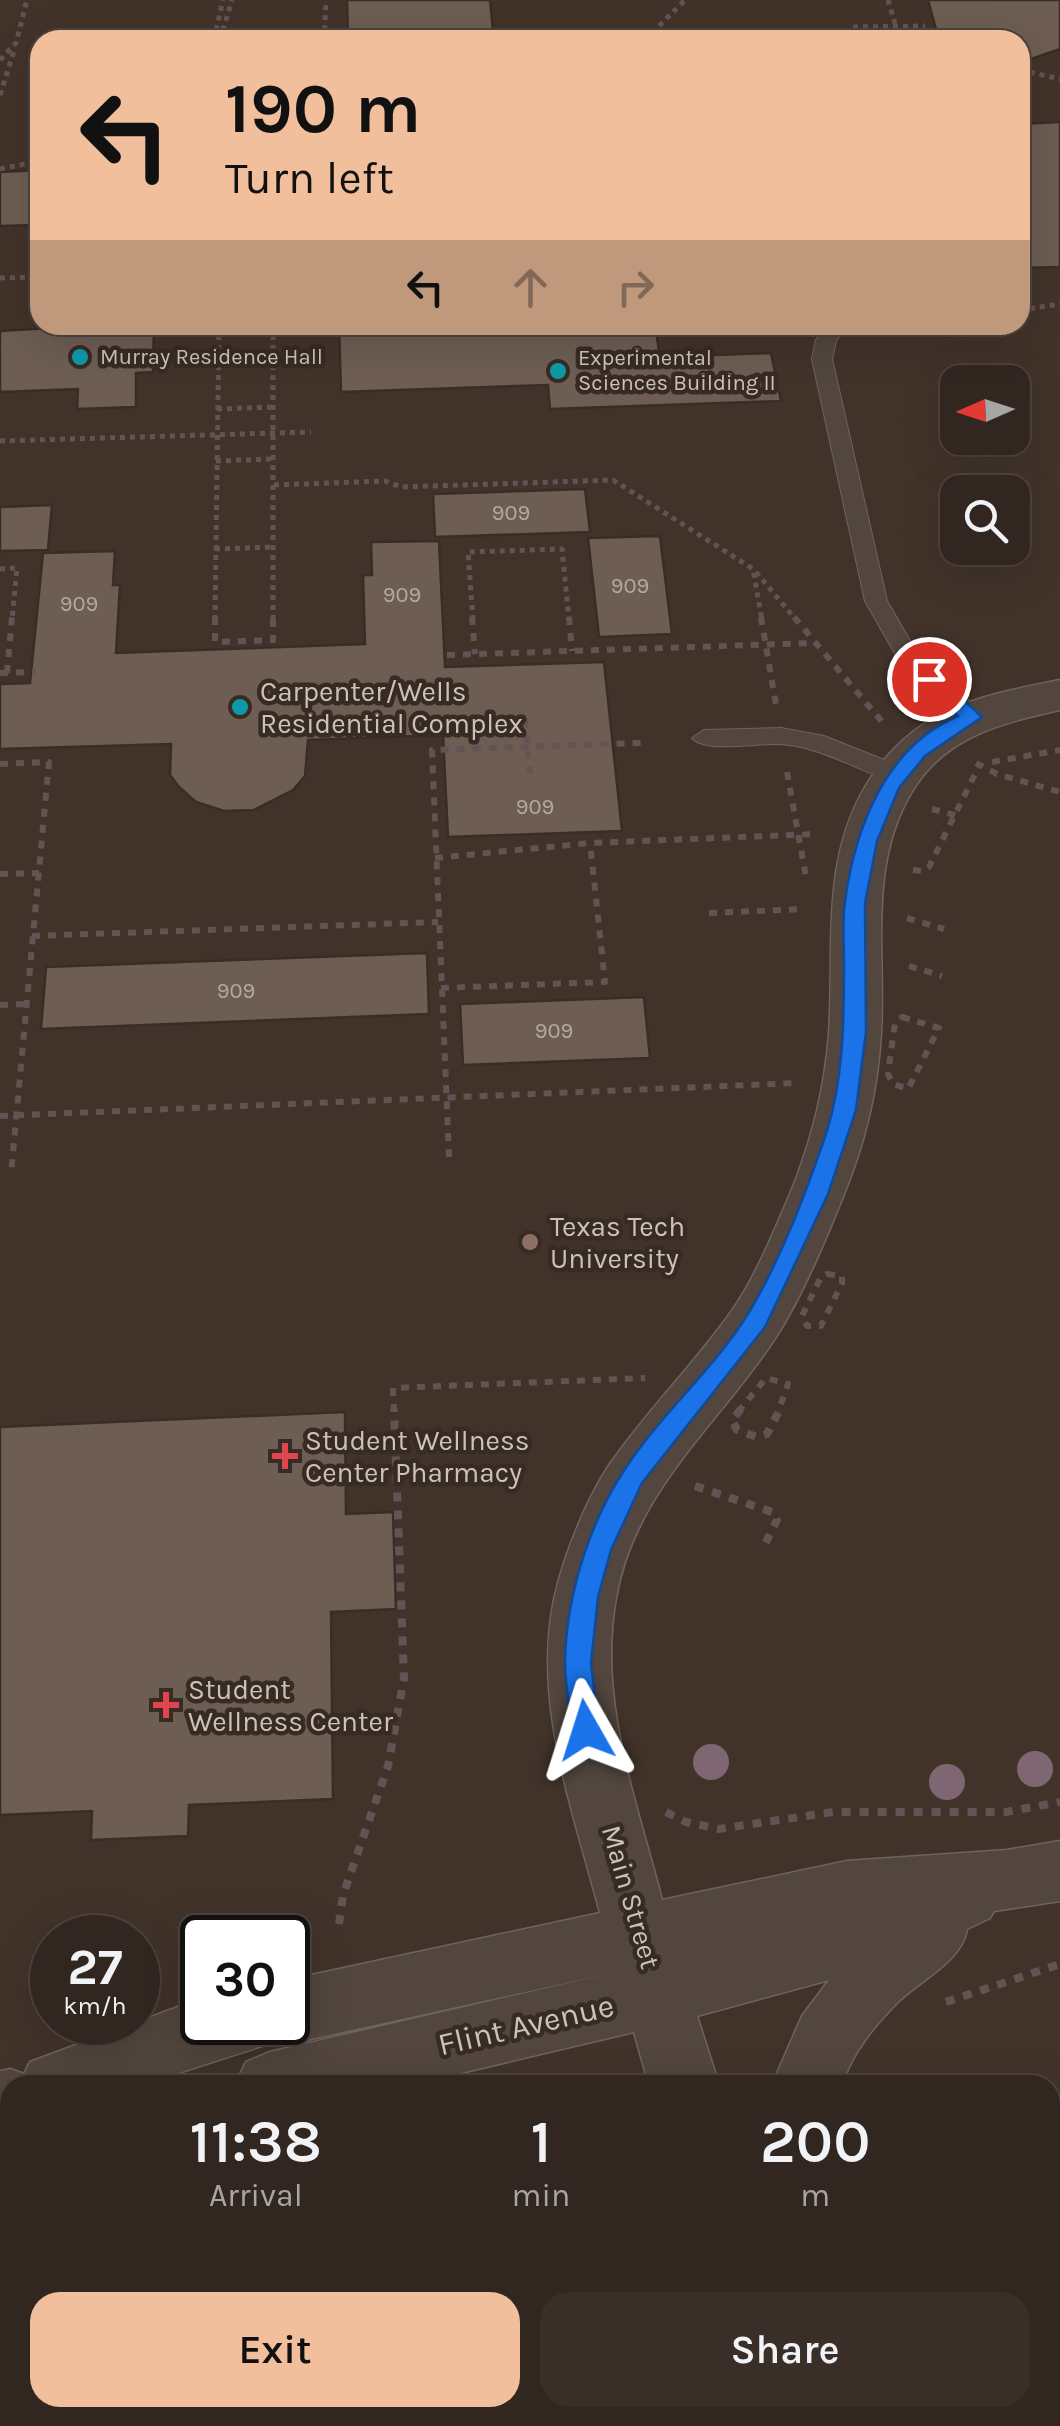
<!DOCTYPE html>
<html lang="en">
<head>
<meta charset="utf-8">
<style>
  :root { --surface:#322620; --page:#3a2e29; --text:#f1f3f6; --muted:#a8a5a5; --line:#4d433e; --accent:#f1bf9b }
  body { margin:0; font-family:Karla,sans-serif; background:var(--page); color:var(--text); height:100vh; display:flex; flex-direction:column; font-size:38px; white-space:nowrap }
  * { box-sizing:border-box; margin:0 }
  p { font-size:32px; color:var(--muted) }
  .icon { flex:none; width:55px; height:55px; fill:none; stroke:currentColor; stroke-width:2; stroke-linecap:round; stroke-linejoin:round }
  .map { position:relative; flex:1; overflow:hidden }
  .details { position:absolute; left:0px; top:2075px; width:1060px; height:352px; display:flex; flex-direction:column; background:var(--surface); border-radius:30px 30px 0 0; box-shadow:0 10px 40px #0002,0 0 0 2px var(--line) }
  .details>* { flex:none }
  .top-card { position:absolute; left:30px; top:30px; width:1000px; height:305px; border-radius:30px; box-shadow:0 10px 40px #0002,0 0 0 2px var(--line); background:#f1bf9b; color:#111; overflow:hidden }
  .needle { width:65px; rotate:267deg }
  .buttons { position:absolute; left:940px; top:365px; display:grid; gap:20px }
  .buttons a { display:grid; place-items:center; width:90px; height:90px; border-radius:20px; background:var(--surface); box-shadow:0 10px 40px #0002,0 0 0 2px var(--line); font-size:50px }
  .speed { position:absolute; left:30px; top:1915px; display:flex; gap:20px; font-size:50px; font-weight:700; text-align:center }
  .speed>* { display:grid; place-content:center; width:130px; height:130px; border-radius:50%; background:var(--surface); box-shadow:0 10px 40px #0002,0 0 0 2px var(--line); line-height:1 }
  .speed small { font-size:25px; font-weight:400 }
  .speed .limit { border:5px solid #111; border-radius:15px; background:#fff; color:#111 }
  .pin { position:absolute; display:grid; place-items:center; width:85px; height:85px; color:#fff; margin:-42px; border:5px solid #fff; border-radius:50%; box-shadow:0 2px 10px #0007 }
  .me { position:absolute; width:110px; margin:-55px; rotate:354deg; stroke-linejoin:round; filter:drop-shadow(0 0 8px #0008) }
  .turn { display:flex; align-items:center; gap:35px; height:210px; padding:0 30px; font-size:45px }
  .turn .icon { width:130px; height:130px; stroke-width:2.5 }
  .turn b { display:block; font-size:70px; line-height:85px }
  .lanes { display:flex; align-items:center; height:95px; padding:0 30px; background:#0003; justify-content:center; gap:50px; direction:ltr }
  .lanes .off { opacity:.35 }
  .eta { display:flex; justify-content:space-evenly; align-items:center; height:170px; text-align:center }
  .eta b { font-size:60px; font-weight:600; line-height:70px }
  .button { display:flex; gap:20px; margin-top:auto; padding:20px 30px }
  .button a { flex:1; height:115px; border-radius:30px; background:var(--accent); color:#111; font-size:40px; font-weight:600; line-height:115px; text-align:center }
  .button a+a { background:var(--page); color:var(--text) }
  .map>svg:first-child { display:block }
  .building { fill:#6d5d53; stroke:#392d25; stroke-width:2.5 }
  .lines { fill:none; stroke-linecap:round; stroke-linejoin:round }
  .service-casing { stroke:#6f645c; stroke-width:2 }
  .minor-casing { stroke:#6f645c; stroke-width:3 }
  .path-far2 { stroke:#665254; stroke-width:5; stroke-dasharray:5 5; stroke-linecap:butt }
  .path-far1 { stroke:#665254; stroke-width:6; stroke-dasharray:8 8; stroke-linecap:butt }
  .path { stroke:#665254; stroke-width:8; stroke-dasharray:9 9; stroke-linecap:butt }
  .service { fill:#52463e; fill-rule:evenodd }
  .minor { fill:#52463e; fill-rule:evenodd }
  .tree { fill:#7e6672 }
  .route { fill:#1a73e8; stroke:#114b97; stroke-width:2.5 }
  .culture-dot { fill:#0f9aa8; stroke:#372b23; stroke-width:4 }
  .education-dot { fill:#8d6e63; stroke:#372b23; stroke-width:4 }
  .health-dot { fill:#e0444e; stroke:#372b23; stroke-width:4 }
  .labels { text-anchor:middle; dominant-baseline:central; stroke-width:9; stroke-linejoin:round; paint-order:stroke }
  .far-poi-label { font-size:22px; fill:#ccc2bb; stroke:#372b23; text-anchor:start }
  .number-label { font-size:22px; fill:#b4a9a1 }
  .poi-label { font-size:28px; fill:#ccc2bb; stroke:#372b23; text-anchor:start }
  .street-label { font-size:28px; fill:#ccc2bb; stroke:#372b23 }
  .near-street-label { font-size:32px; fill:#ccc2bb; stroke:#372b23 }
</style>
</head>
<body>
<div class="map">
<svg width="1060" height="2426" viewBox="0 0 1060 2426">
  <rect width="100%" height="100%" fill="#42332a"/>
  <!-- building -->
  <path class="building" d="M347 0H490L494 40H348Z
    M928 0H1060V49L1020 63V40H939Z
    M1060 122V267L1020 268V124Z
    M40 170V225L0 226V172Z
    M99 325H154L153 372 136 373V407L77 409 78 389 0 392V331Z
    M385 325H655L660 357 771 353 781 401 550 409 548 385 341 392 339 326Z
    M585 489 590 532 435 537 433 494Z
    M52 505 48 550 0 551V507Z
    M660 536 672 634 599 637 588 538Z
    M439 541 445 667 604 662 622 831 448 837 443 735 308 740 305 776 293 790 254 810 224 811 196 802 179 787 170 775 171 744 0 749V684L30 683 43 553 115 551 113 585H120L116 653 365 644 363 575H372L371 542Z
    M427 953 429 1014 41 1029 46 967Z
    M644 997 650 1058 463 1065 460 1004Z
    M345 1412 346 1514 393 1512 396 1609 331 1612 333 1799 189 1805 188 1836 91 1840 92 1811 0 1815V1427Z"/>
  <g class="lines">
    <!-- service casing -->
    <g class="service-casing">
      <path id="service" d="M827 325H848L836 341 832 359 887 601 913 646 980 712 984 717 980 722H964L897 657 865 601 812 359 816 340Z
        M781 728 824 736 907 769 911 775 899 783C858 772 821 745 777 744 757 743 705 753 692 738L704 730Z
        M251 2418H309L305 2426H247Z
        M331 2418H372L376 2426H335Z
        M610 2418H651L655 2426H614Z"/>
    </g>
    <!-- minor casing -->
    <g class="minor-casing">
      <path id="minor" d="M1060 680V710C1002 723 946 736 913 790 867 864 886 952 881 1033 878 1089 865 1143 844 1194 827 1237 800 1300 776 1337 719 1424 634 1491 616 1598 597 1700 637 1802 662 1900L847 1861 1007 1850 1060 1841V1901L994 1911 990 1918 967 1929C962 1961 922 1979 899 2001 875 2025 852 2052 842 2085H772L802 2016 829 1980 697 2016 719 2085H649L634 2032 410 2085H235L246 2062 270 2052 616 1972 288 2044 269 2037 265 2045 141 2085H10V2135L0 2139V2071L10 2069 24 2074 30 2062 202 1998V2022H288V1980L600 1913C574 1812 531 1701 555 1595 565 1552 589 1492 615 1457 651 1406 697 1361 733 1309 756 1276 774 1231 790 1194 811 1143 825 1088 829 1033 835 946 819 854 872 776 920 706 982 696 1060 680Z
        M880 2418H959L962 2426H883Z"/>
    </g>
    <!-- path-far2 -->
    <path class="path-far2" d="M888 0 900 40
      M853 27 925 26
      M214 40 223 0
      M220 40 232 0
      M324 40 326 0
      M645 40 685 0
      M0 60 16 43 27 0
      M1020 70 1060 79
      M0 95 15 48
      M0 169 40 161
      M0 278 40 277
      M1020 310 1060 304
      M273 325V620
      M217 409 273 407
      M0 441 311 432
      M216 461 273 459
      M274 485 385 481 401 487 613 480 753 569 762 620
      M215 549 273 547
      M0 569 17 568 12 620
      M756 572 796 620
      M215 620 219 325
      M473 620 468 552 562 549 569 620"/>
    <!-- path-far1 -->
    <path class="path-far1" d="M215 617V642L273 640V617
      M472 617 475 654
      M569 617 572 651
      M761 617 776 705
      M794 617 883 723
      M447 655 815 643
      M0 673 36 672
      M7 673 12 617
      M525 719 530 773
      M992 762 1060 750
      M976 763 997 774 1060 792
      M0 764 49 762 11 1174
      M787 772 806 877
      M932 809 955 815
      M435 858 590 843 818 834
      M913 870 924 871 929 867 980 764
      M0 874 39 873
      M709 913 805 909
      M907 918 944 929
      M32 936 438 922
      M909 966 942 976
      M441 988 605 982 590 843
      M0 1005 26 1004
      M902 1017 939 1028 908 1089 893 1084 888 1074 895 1023Z
      M0 1116 798 1083
      M449 1157 432 750 642 743
      M827 1274 842 1276V1283L821 1326H807L802 1316 821 1277Z
      M394 1412 393 1388 645 1378
      M738 1412 766 1378 788 1384 778 1412"/>
    <!-- path -->
    <path class="path" d="M741 1409 732 1420 737 1430 757 1437 767 1434 780 1409
      M695 1486 775 1513 777 1520 765 1544
      M666 1812 686 1822 719 1829 833 1812H1006L1060 1802
      M339 1924 343 1895 388 1766 404 1678 394 1409
      M946 2002 1060 1964
      M0 2209 10 2207
      M1011 2418 1019 2426"/>
    <!-- service -->
    <use href="#service" class="service"/>
    <!-- minor -->
    <use href="#minor" class="minor"/>
  </g>
  <!-- trees -->
  <g class="tree">
    <circle cx="711" cy="1762" r="18"/>
    <circle cx="1035" cy="1769" r="18"/>
    <circle cx="947" cy="1782" r="18"/>
  </g>
  <!-- route -->
  <path class="route" d="M929 673 936 674 982 717 925 756 899 788 877 841 865 903 866 1032 856 1110 828 1194 765 1327 642 1483 611 1550 598 1597 591 1663 599 1730 595 1738 586 1742 576 1738 572 1730C570 1708 565 1685 565 1662 566 1597 589 1523 625 1469 661 1414 713 1370 748 1314 781 1259 805 1195 826 1134 844 1078 844 1019 844 961 844 941 842 920 845 901 855 828 886 746 958 716L922 683 919 679Z"/>
  <!-- markers -->
  <g class="culture-dot">
    <circle cx="80" cy="357" r="10"/>
    <circle cx="558" cy="371" r="10"/>
    <circle cx="240" cy="707" r="10"/>
  </g>
  <circle class="education-dot" cx="530" cy="1242" r="10"/>
  <g class="health-dot">
    <path d="M280 1441h10v10h10v10h-10v10h-10v-10h-10v-10h10z"/>
    <path d="M161 1690h10v10h10v10h-10v10h-10v-10h-10v-10h10z"/>
  </g>
  <g class="labels">
    <!-- far-poi labels -->
    <g class="far-poi-label">
      <text x="100" y="357">Murray Residence Hall</text>
      <text x="578" y="358">Experimental<tspan x="578" dy="25">Sciences Building II</tspan></text>
    </g>
    <!-- number labels -->
    <g class="number-label">
      <text x="511" y="513">909</text>
      <text x="630" y="586">909</text>
      <text x="402" y="595">909</text>
      <text x="79" y="604">909</text>
      <text x="535" y="807">909</text>
      <text x="236" y="991">909</text>
      <text x="554" y="1031">909</text>
    </g>
    <!-- poi labels -->
    <g class="poi-label">
      <text x="260" y="691">Carpenter/Wells<tspan x="260" dy="32">Residential Complex</tspan></text>
      <text x="550" y="1226">Texas Tech<tspan x="550" dy="32">University</tspan></text>
      <text x="305" y="1440">Student Wellness<tspan x="305" dy="32">Center Pharmacy</tspan></text>
      <text x="188" y="1689">Student<tspan x="188" dy="32">Wellness Center</tspan></text>
    </g>
    <!-- street labels -->
    <g class="street-label">
      <text transform="translate(631 1897) rotate(74)">Main Street</text>
    </g>
    <!-- near-street labels -->
    <g class="near-street-label">
      <text transform="translate(526 2025) rotate(-13)">Flint Avenue</text>
    </g>
  </g>
</svg>
<div class="buttons">
<a><svg class="needle" viewBox="-14 -14 28 28"><path d="M0-13l5 13h-10z" fill="#e53935"/><path d="M0 13l5-13h-10z" fill="#a8a5a5"/></svg></a>
<a><svg class="icon" aria-label="search" viewBox="0 0 24 24"><circle cx="10" cy="10" r="6"/><path d="M15 15l6 6"/></svg></a>
</div>
<div class="speed"><div>27<small>km/h</small></div><div class="limit">30</div></div>
<div class="pin" style="left:929px;top:679px;background:#d93025"><svg class="icon" aria-label="arrive" viewBox="0 0 24 24"><path d="M6 21V4h12l-3 4 3 4H6"/></svg></div>
<svg class="me" style="left:586px;top:1730px" viewBox="-20 -20 40 40"><path d="M0-17L14 15 0 8-14 15z" fill="#1a73e8" stroke="#fff" stroke-width="4"/></svg>
<div class="top-card">
<div class="turn"><svg class="icon" aria-label="left" viewBox="0 0 24 24"><path d="M17 20v-9H6M10 6l-5 5 5 5"/></svg><div><b>190 m</b>Turn left</div></div>
<div class="lanes"><svg class="icon" aria-label="left" viewBox="0 0 24 24"><path d="M17 20v-9H6M10 6l-5 5 5 5"/></svg><svg class="icon off" aria-label="ahead" viewBox="0 0 24 24"><path d="M12 20V5M6 11l6-6 6 6"/></svg><svg class="icon off" aria-label="right" viewBox="0 0 24 24"><path d="M7 20v-9h11M14 6l5 5-5 5"/></svg></div>
</div>
<section class="details">
<div class="eta">
<div><b>11:38</b><p>Arrival</p></div>
<div><b>1</b><p>min</p></div>
<div><b>200</b><p>m</p></div>
</div>
<div class="button"><a>Exit</a><a>Share</a></div>
</section>
</div>
</body>
</html>
